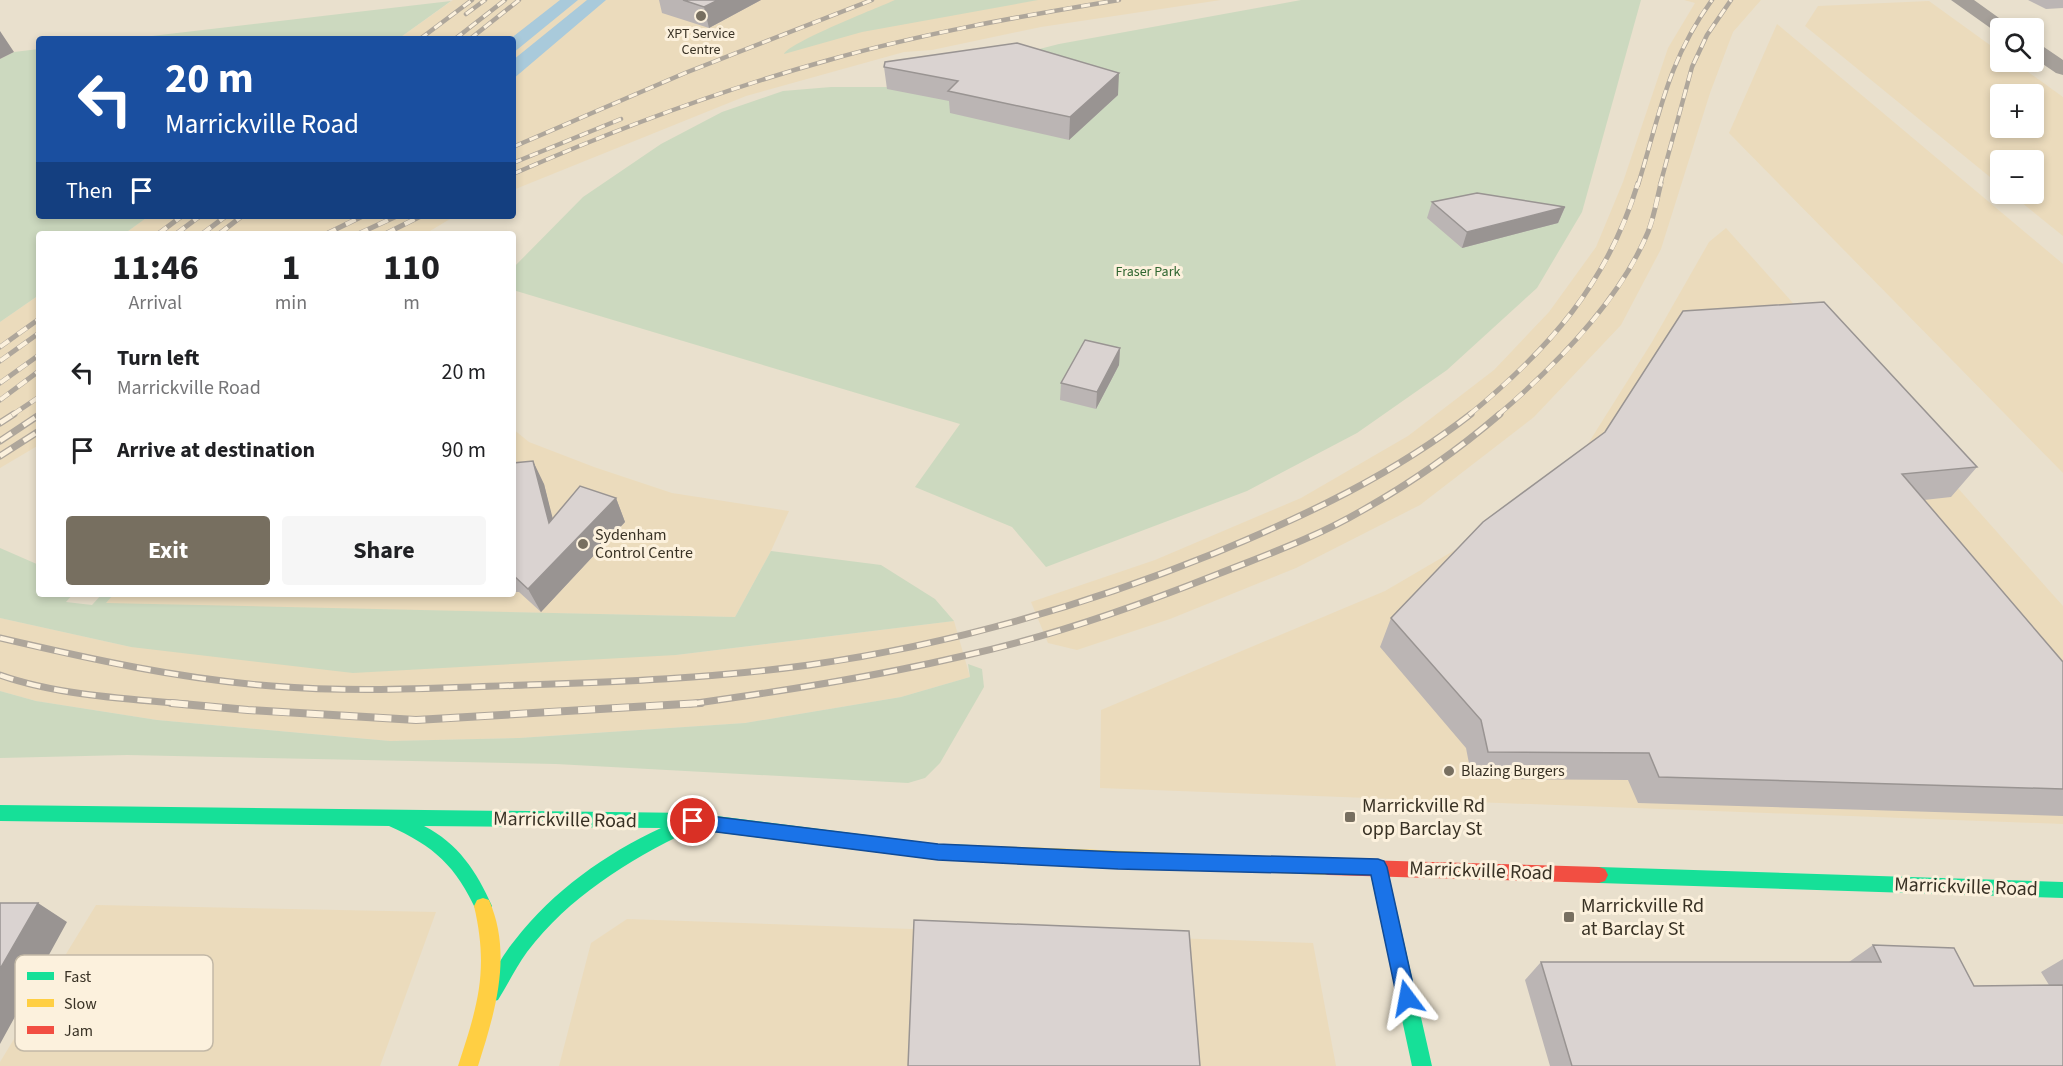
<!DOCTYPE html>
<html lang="en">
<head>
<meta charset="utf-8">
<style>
  :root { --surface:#fff; --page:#f6f6f6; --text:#202124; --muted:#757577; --accent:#776f60 }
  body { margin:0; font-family:"Source Sans 3",sans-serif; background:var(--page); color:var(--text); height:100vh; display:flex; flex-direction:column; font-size:22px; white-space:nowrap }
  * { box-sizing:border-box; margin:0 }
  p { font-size:20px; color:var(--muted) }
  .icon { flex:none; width:33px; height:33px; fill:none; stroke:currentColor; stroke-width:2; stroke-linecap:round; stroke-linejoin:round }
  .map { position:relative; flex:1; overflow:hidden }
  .side { position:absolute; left:36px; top:231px; width:480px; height:366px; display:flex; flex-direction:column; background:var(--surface); border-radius:6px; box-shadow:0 3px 9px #0003 }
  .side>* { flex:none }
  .guide { position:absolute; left:36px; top:36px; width:480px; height:183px; border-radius:6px; box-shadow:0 3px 9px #0003; background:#1a4fa0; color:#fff; overflow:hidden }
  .fabs { position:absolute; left:1990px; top:18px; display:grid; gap:12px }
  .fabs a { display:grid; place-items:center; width:54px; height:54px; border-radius:6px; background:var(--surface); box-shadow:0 3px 9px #0003; font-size:30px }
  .pin { position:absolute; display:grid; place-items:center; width:51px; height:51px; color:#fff; margin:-26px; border:3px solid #fff; border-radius:50%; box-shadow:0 2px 6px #0007 }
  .me { position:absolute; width:66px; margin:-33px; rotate:347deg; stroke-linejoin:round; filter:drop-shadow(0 0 4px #0008) }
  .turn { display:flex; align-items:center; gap:21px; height:126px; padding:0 30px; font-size:27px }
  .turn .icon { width:78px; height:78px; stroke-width:2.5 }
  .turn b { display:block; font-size:42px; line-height:51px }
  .then { display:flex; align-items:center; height:57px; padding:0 30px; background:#0003; gap:12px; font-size:22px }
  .eta { display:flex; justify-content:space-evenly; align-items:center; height:102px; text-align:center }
  .eta b { font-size:36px; font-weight:700; line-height:42px }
  .cta { display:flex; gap:12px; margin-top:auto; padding:12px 30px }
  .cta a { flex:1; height:69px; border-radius:6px; background:var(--accent); color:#fff; font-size:24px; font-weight:700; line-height:69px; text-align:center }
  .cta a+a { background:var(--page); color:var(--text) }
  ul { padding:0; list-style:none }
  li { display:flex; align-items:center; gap:18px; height:78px; padding:0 30px }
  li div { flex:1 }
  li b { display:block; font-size:22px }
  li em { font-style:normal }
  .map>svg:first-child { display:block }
  .built { fill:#ebdbbc; fill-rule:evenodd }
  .green { fill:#ccd9bf }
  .water { fill:#a9cadb }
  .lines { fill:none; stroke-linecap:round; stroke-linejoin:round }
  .street { fill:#a59f99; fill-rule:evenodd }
  .fast { fill:#16e098; fill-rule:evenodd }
  .slow { fill:#ffcf43; fill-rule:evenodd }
  .jam { fill:#f24e42; fill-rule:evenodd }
  .rail-far3-casing { stroke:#aea69b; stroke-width:4.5 }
  .rail-far2-casing { stroke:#aea69b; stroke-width:5 }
  .rail-far1-casing { stroke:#aea69b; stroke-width:7 }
  .rail-casing { stroke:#aea69b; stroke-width:8 }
  .rail-far3 { stroke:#fcf1dd; stroke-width:3; stroke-dasharray:9; stroke-linecap:butt }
  .rail-far2 { stroke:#fcf1dd; stroke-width:4; stroke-dasharray:11; stroke-linecap:butt }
  .rail-far1 { stroke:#fcf1dd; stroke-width:4.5; stroke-dasharray:14; stroke-linecap:butt }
  .rail { stroke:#fcf1dd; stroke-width:6; stroke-dasharray:17; stroke-linecap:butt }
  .wall { fill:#bbb5b4 }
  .shaded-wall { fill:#999492 }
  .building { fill:#dad3d1; stroke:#999492; stroke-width:1.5 }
  .route { fill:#1a73e8; stroke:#114b97; stroke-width:1.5 }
  .poi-dot { fill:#776f60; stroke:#fcf1dd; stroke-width:2 }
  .labels { text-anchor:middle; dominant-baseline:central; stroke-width:6; stroke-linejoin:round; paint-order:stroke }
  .far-poi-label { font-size:14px; fill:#393225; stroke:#fcf1dd }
  .far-park-label { font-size:14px; fill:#306631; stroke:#fcf1dd }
  .poi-label { font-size:16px; fill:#393225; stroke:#fcf1dd; text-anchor:start }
  .near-poi-label { font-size:20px; fill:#393225; stroke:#fcf1dd; text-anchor:start }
  .near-street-label { font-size:20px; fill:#393225; stroke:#fcf1dd }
  .key { fill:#fcf1dd; stroke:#c2b8a6; stroke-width:1.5 }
  .key-label { font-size:16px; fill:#393225 }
</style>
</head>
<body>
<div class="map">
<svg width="2063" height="1066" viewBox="0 0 2063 1066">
  <rect width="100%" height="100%" fill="#e9e0cd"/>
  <!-- built -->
  <path class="built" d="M453 0H1221L1041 27 932 50 904 52 746 96 513 190V39H398Z
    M1684 0H1761L1733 32 1710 93 1661 249 1621 325 1534 417 1420 505 1296 568 1170 619 1077 650 1048 643 1031 602 1155 560 1301 498 1408 436 1494 370 1549 312 1596 247 1623 182 1668 48 1695 3Z
    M1929 1 2001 53V62H2014L2063 97V236L2011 194H2034V160H2001V186L1805 26 1818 6ZM2001 94H2034V128H2001Z
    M1777 24 2063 264V473L1729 133Z
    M149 216H455L425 234H124Z
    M1726 228 2063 606V824L1100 788 1101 710 1385 591 1484 533 1579 458 1652 342 1709 242Z
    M39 295V445L0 468V322Z
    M513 429 529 442 594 467 672 493 789 511 771 551 735 617 105 604 114 594H513Z
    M0 618 131 647 676 655 954 621 970 677 901 697 745 723 519 738 390 741 157 720 36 701 0 691Z
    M96 905 436 912 380 1066H0V1062Z
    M627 919 1313 943 1336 1066H559L591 943Z"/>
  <!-- green -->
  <path class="green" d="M895 0H1038L862 32 784 54C790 42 877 8 895 0Z
    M1301 0H1641L1582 212 1537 288 1447 370 1357 433 1247 491 1046 567 1012 527 915 487 960 424 513 290V268L583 197 661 144 722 112 783 91 831 87H890L1059 44Z
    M451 1 398 39H126Z
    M39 49V216H149L124 234H39V295L0 322V59L14 52Z
    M0 548 39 565V594H73L66 602 92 605 102 594H114L106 603 735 617 771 551 881 565 935 599 954 621 676 655 353 673 131 647 0 618Z
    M968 664 982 669 984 687 940 763 925 778 908 783 556 764 127 755 0 758V691L36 701 157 720 390 741 519 738 745 723 901 697 970 677Z"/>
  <!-- water -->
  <path class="water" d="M560 0H578L513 53V39H510Z
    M587 0H606L513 79V60Z"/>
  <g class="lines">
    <!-- street -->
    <path class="street" d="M1951 0H1974L2013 28H2001V33L1996 32Z
      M2034 43 2041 45 2063 60V75L2056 73 2034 58Z"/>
    <!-- fast -->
    <path class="fast" d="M0 805 693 813 938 844 970 845 976 847 978 853 976 859 970 861 938 860 690 829 689 831C627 861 569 897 527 952 516 967 508 984 498 1000L491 1002 484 1000 482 993 484 986C495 971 503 954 515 940 553 891 605 854 661 828L424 826C458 843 477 872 492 906L489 912 483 914 477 912C456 866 434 846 389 826L0 821Z
      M1378 859 1384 861 1387 867 1432 1066H1412L1369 867 1372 861Z
      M1599 867 2063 882V898L1599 883 1593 881 1590 875 1593 869Z"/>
    <!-- slow -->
    <path class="slow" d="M970 845 1328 859 1334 861 1337 867 1334 873 1328 875 970 861 964 859 962 853 964 847Z
      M483 898 489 900C513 955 495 1012 478 1066H458C478 1005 489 970 474 906L477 900Z"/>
    <!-- jam -->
    <path class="jam" d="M1328 859 1599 867 1605 869 1608 875 1605 881 1599 883 1328 875 1322 873 1319 867 1322 861Z"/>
    <!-- rail-far3 casing -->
    <g class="rail-far3-casing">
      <path id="rail-far3" d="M466 14 485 0
        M420 39 472 0
        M455 39 505 0
        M470 39 519 0
        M513 147 685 73 872 0
        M513 163 621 119
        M513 174C616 129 721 90 829 60 924 33 1022 16 1119 0
        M1638 185C1660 114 1667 62 1712 0
        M1660 185 1692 67 1707 35 1731 0"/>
    </g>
    <!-- rail-far2 casing -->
    <g class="rail-far2-casing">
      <path id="rail-far2" d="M158 234 182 216
        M176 234 200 216
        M202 234 226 216
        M219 234 242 216
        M326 234 363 216
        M358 234 397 216
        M385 234 421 216
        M0 347 39 319
        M0 361 39 333
        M0 383 39 355
        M0 400 39 371
        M12 415 39 397
        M1469 415C1549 349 1607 284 1638 183
        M1498 415C1555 366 1619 302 1648 232 1654 217 1657 199 1661 183"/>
    </g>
    <!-- rail-far1 casing -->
    <g class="rail-far1-casing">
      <path id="rail-far1" d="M0 423 14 414
        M0 441 39 415
        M0 456 39 431
        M0 638C90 659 180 679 272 686 357 693 441 688 525 685 620 682 715 678 809 665 949 645 1084 606 1215 553 1305 516 1394 474 1471 414
        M0 675C56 695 128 699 187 704
        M690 704C782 691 873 677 963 656 1050 637 1135 607 1218 574 1266 555 1317 537 1363 510 1411 483 1458 450 1500 414"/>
    </g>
    <!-- rail casing -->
    <g class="rail-casing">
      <path id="rail" d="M171 703 248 710 416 720 701 703"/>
    </g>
    <!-- rail-far3 -->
    <use href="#rail-far3" class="rail-far3"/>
    <!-- rail-far2 -->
    <use href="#rail-far2" class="rail-far2"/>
    <!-- rail-far1 -->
    <use href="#rail-far1" class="rail-far1"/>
    <!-- rail -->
    <use href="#rail" class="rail"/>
  </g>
  <!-- wall -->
  <path class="wall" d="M659 0H761L709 28 662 13Z
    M2028 0H2063V8L2046 9Z
    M884 67 1118 95 1069 140 950 113 949 101 887 89Z
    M1432 202 1565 207 1558 223 1462 248 1427 218Z
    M1120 348 1119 365 1096 409 1060 400 1061 383Z
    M1605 432 1977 467 1951 497 1924 500 2063 662V816L1638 803 1628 780 1472 779 1466 748 1380 647 1391 618Z
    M513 463 544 484 552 518 616 498 625 522 541 612 519 592H513Z
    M1873 945 1974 986 2049 985 2041 972 2063 959V1066H1550L1525 980 1541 962H1849Z"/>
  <!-- shaded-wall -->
  <path class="shaded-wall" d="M718 0H761L709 28 704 7Z
    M0 31 14 52 0 59Z
    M1119 73 1118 95 1069 140 1070 117Z
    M1565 207 1558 223 1462 248 1467 232Z
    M1120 348 1119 365 1096 409 1097 392Z
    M533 461 544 484 560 547 549 523Z
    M616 498 625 522 541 612 528 589Z
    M38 903 67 922 0 1044V969Z"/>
  <!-- building -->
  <path class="building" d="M683 0H718L704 7Z
    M1017 43 1119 73 1070 117 948 91 958 81 884 67 885 62Z
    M1477 193 1565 207 1467 232 1432 202Z
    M1824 302 1977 467 1902 474 2063 662V789L1659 777 1649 753 1488 752 1481 720 1391 618 1483 522 1605 432 1683 311Z
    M1085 340 1120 348 1097 392 1061 383Z
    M533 461 549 523 580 486 616 498 528 589 513 575V463Z
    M0 903H38L0 969Z
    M914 920 1189 931 1200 1066H908Z
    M1873 945 1954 948 1974 986 2063 985V1066H1572L1541 962H1881Z"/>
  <!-- route -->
  <path class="route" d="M693 814 938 844 1118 852 1378 859 1384 861 1387 867 1416 998 1413 1004 1407 1007 1400 1004 1397 998 1371 875 1118 869 938 860 693 829 688 827 685 821 688 816Z"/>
  <!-- markers -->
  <g class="poi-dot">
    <circle cx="701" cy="16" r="6"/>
    <circle cx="583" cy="544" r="6"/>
    <circle cx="1449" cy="771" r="6"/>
    <rect x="1344" y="811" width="12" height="12" rx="3"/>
    <rect x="1563" y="911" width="12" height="12" rx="3"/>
  </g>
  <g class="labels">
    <!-- far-poi labels -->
    <g class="far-poi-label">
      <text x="701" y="34">XPT Service<tspan x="701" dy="16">Centre</tspan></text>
    </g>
    <!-- far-park labels -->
    <g class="far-park-label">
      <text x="1148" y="272">Fraser Park</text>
    </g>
    <!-- poi labels -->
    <g class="poi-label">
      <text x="595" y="535">Sydenham<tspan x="595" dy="18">Control Centre</tspan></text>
      <text x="1461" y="771">Blazing Burgers</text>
    </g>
    <!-- near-poi labels -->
    <g class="near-poi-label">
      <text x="1362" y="806">Marrickville Rd<tspan x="1362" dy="23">opp Barclay St</tspan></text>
      <text x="1581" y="906">Marrickville Rd<tspan x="1581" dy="23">at Barclay St</tspan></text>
    </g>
    <!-- near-street labels -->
    <g class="near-street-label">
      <text transform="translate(565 820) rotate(1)">Marrickville Road</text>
      <text transform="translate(1481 871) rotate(2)">Marrickville Road</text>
      <text transform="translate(1966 887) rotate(2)">Marrickville Road</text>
    </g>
  </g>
  <!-- legend -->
  <rect x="15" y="955" width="198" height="96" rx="9" class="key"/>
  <rect x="27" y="972" width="27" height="8" fill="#16e098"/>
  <rect x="27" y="999" width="27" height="8" fill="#ffcf43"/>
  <rect x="27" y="1026" width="27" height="8" fill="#f24e42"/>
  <g class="key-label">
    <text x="64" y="982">Fast</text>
    <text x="64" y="1009">Slow</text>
    <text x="64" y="1036">Jam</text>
  </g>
</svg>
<div class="fabs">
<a><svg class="icon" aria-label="search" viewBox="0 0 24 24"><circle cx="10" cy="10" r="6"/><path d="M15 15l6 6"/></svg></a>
<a>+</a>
<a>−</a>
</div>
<div class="pin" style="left:693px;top:821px;background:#d93025"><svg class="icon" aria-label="arrive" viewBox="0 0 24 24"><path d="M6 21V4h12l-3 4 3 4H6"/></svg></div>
<svg class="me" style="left:1407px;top:998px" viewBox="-20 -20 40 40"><path d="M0-17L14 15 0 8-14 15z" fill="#1a73e8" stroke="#fff" stroke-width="4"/></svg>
<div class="guide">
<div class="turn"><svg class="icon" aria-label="left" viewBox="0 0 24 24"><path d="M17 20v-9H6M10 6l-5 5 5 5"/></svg><div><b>20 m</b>Marrickville Road</div></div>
<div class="then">Then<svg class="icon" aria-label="arrive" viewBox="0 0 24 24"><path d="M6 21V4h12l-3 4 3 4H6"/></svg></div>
</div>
<section class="side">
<div class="eta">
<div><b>11:46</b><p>Arrival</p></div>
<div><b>1</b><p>min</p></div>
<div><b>110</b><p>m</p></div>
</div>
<ul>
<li><svg class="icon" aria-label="left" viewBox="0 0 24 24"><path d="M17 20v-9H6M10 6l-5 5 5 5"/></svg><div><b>Turn left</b><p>Marrickville Road</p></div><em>20 m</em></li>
<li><svg class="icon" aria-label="arrive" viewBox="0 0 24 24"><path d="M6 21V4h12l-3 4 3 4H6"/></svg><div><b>Arrive at destination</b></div><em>90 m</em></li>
</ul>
<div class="cta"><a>Exit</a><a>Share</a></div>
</section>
</div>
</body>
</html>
